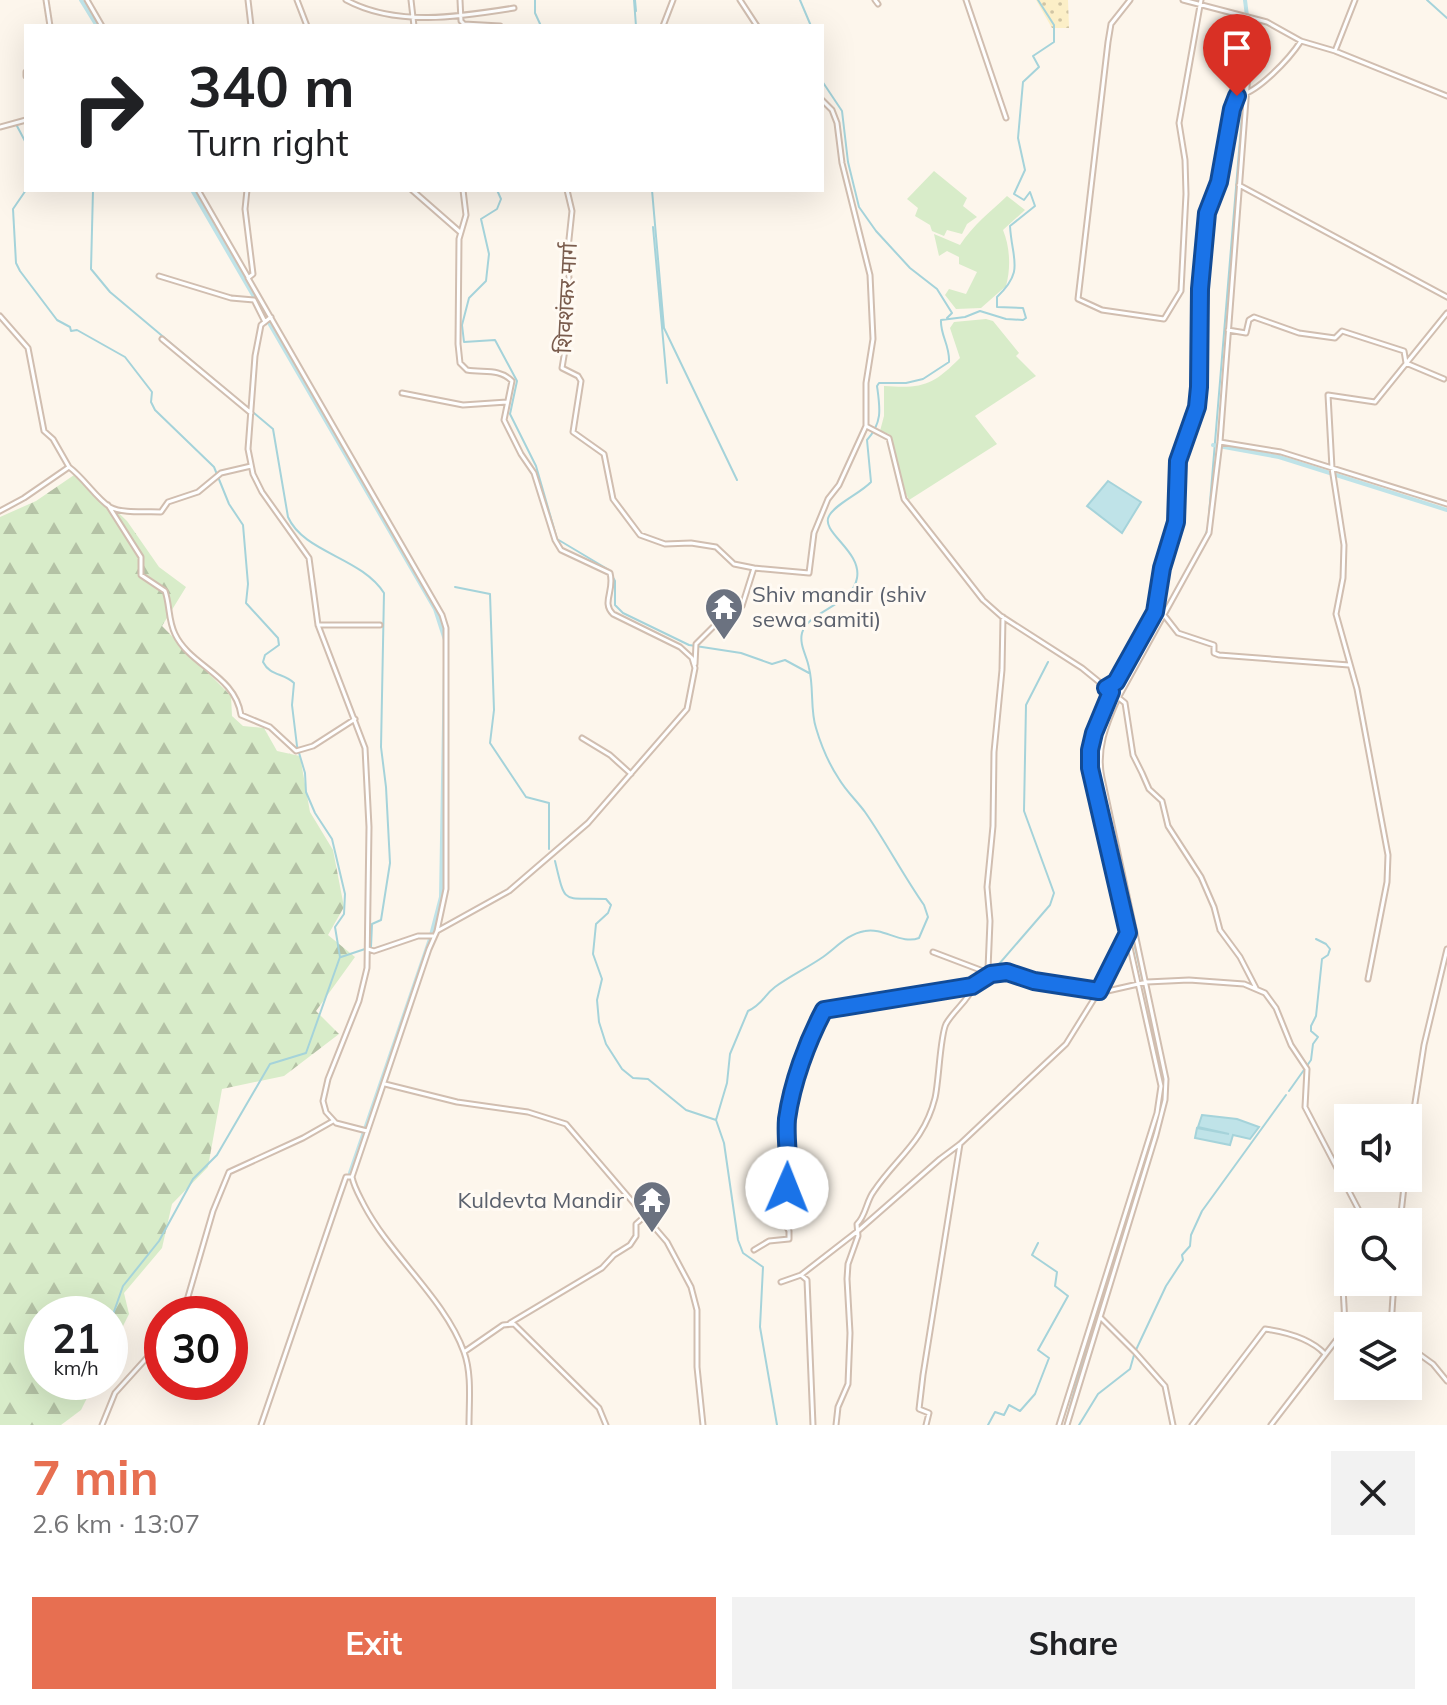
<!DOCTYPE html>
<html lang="en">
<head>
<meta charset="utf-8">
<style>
  :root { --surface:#fff; --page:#f2f2f2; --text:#202124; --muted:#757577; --accent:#e76f51 }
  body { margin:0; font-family:Mulish,"Noto Sans Devanagari",sans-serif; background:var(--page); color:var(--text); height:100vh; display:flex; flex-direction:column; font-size:30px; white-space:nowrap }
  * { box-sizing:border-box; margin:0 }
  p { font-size:26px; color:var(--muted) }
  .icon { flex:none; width:44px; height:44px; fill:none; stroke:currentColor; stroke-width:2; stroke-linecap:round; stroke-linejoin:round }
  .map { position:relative; height:1425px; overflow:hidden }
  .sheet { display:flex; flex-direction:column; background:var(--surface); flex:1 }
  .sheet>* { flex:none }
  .guide { position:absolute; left:24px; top:24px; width:800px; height:168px; border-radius:0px; box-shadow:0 8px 32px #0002; background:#fff; color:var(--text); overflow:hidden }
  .fabs { position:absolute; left:1334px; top:1104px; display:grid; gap:16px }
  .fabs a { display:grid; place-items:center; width:88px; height:88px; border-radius:0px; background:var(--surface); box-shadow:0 8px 32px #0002; font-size:40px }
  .speed { position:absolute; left:24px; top:1296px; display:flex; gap:16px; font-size:40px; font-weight:700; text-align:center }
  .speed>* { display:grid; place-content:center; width:104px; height:104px; border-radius:50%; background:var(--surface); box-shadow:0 8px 32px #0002; line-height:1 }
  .speed small { font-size:20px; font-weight:400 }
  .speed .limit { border:12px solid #d22; background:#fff; color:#111 }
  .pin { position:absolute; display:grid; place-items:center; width:68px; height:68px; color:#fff; margin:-82px -34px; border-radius:50% 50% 50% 0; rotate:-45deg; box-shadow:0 0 8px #0007 }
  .pin .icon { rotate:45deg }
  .me { position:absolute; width:88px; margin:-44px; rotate:1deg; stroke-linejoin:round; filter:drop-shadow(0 0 6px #0008) }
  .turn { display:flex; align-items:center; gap:28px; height:168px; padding:0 32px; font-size:36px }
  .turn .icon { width:104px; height:104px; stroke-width:2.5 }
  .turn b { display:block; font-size:56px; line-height:68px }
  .round { display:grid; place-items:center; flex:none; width:84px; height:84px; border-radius:0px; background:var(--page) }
  .head { display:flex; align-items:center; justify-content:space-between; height:136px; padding:0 32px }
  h1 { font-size:48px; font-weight:700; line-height:60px; color:var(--accent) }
  .primary-button { display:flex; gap:16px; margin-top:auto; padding:16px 32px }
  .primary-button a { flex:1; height:92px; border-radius:0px; background:var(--accent); color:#fff; font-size:32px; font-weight:700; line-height:92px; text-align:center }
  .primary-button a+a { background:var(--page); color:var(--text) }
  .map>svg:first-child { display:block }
  .green { fill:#d8ecc9 }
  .forest { fill:url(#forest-firs) }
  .sand { fill:url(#sand-dots) }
  .water { fill:#bfe3e8; stroke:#a5d3da; stroke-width:2 }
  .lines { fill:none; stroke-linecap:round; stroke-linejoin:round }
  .stream { stroke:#a5d3da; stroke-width:2 }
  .canal { stroke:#bfe3e8; stroke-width:4 }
  .street-casing { stroke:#d1beb0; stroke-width:7 }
  .street { stroke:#fff; stroke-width:3 }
  .route-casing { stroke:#114b97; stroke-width:20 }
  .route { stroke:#1a73e8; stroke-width:14 }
  .labels { text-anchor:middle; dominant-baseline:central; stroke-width:6; stroke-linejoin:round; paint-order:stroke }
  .street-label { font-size:22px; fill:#7a5c4d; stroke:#fffaf3 }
  .worship-label { font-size:22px; fill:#5b616d; stroke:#fffaf3; text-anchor:start }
</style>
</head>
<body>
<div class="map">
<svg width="1447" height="1425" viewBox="0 0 1447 1425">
  <defs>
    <pattern id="forest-firs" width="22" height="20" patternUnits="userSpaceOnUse" patternTransform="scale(2)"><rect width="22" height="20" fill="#d8ecc9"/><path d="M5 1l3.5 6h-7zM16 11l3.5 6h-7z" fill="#b4c2a5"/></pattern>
    <pattern id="sand-dots" width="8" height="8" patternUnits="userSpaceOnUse" patternTransform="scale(2)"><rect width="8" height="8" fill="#fcefc7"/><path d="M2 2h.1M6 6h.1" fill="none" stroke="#d1c5a4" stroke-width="1.8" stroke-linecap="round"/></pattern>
  </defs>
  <rect width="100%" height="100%" fill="#fdf6ec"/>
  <!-- green -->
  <path class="green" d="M934 171 967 198 963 206 977 217 967 224 962 234 947 230 944 236 932 231 930 225 915 216 918 208 907 199Z
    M1007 196 1025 210 1003 230C1010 247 1011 268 1006 286L981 308 956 309 945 295 949 289 966 294 977 272 959 264V257L947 251 939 256 934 234 960 245C974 224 989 213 1007 196Z
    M986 319 993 321 1019 353 1016 356 1036 376 975 416 997 444 909 500 903 488 892 439 889 434 880 431 884 416V386C923 389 933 385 960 358L950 328 954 322Z"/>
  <!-- forest -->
  <path class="forest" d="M77 473 127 521 159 567 186 587 162 626 231 696 232 716 243 726 264 728 277 751 300 756 310 812 333 850 344 907 328 935 355 957 316 1011 339 1034 284 1076 222 1089 208 1167 172 1204 162 1248 124 1293 129 1314 110 1352V1314H42V1382H95L81 1410 61 1425H0V517L36 501Z"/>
  <!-- sand -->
  <path class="sand" d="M1036 0H1068L1069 28H1052Z"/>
  <!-- water -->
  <path class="water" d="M1108 481 1141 502 1122 533 1087 506Z
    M1202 1115 1237 1119 1259 1127 1250 1139 1233 1135 1230 1145 1195 1138 1197 1128 1229 1134 1198 1127Z"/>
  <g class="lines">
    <!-- stream -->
    <path class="stream" d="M535 0V13L541 26
      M634 0 636 26
      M635 0 636 11
      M800 0 811 26
      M1427 0 1447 18
      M822 81 842 111 848 162 859 207 876 231 910 268 937 289 952 313 947 318
      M17 126 26 143
      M26 190 13 209 16 263 20 271 57 320 70 327 71 331 77 330 125 357 152 392 151 402 155 410 214 467 229 504 243 525 248 584 246 603 278 638 279 645 265 655 263 662C270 676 284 673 294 683L292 705 297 746 305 773 306 792 315 813 332 839 345 894 344 914 335 927 340 957 306 1053 270 1064 217 1155 193 1179 159 1241 123 1286 110 1323
      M93 190 91 269 110 292 273 429 288 517C304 553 361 557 384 593L381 747 386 787 390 863 381 920 372 924 371 947 341 957
      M497 190 501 199 497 209 481 219 489 254 486 281 469 298 462 325 464 342 495 340 517 381 510 414 536 466 557 539 609 570 615 581V605L623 613 689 645 741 653 772 664 785 660 809 673
      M652 190 664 328 737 480
      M653 227 667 383
      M1204 540 1208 527 1243 103 1247 17
      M455 587 490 594 494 710 490 743 526 797 549 803V849
      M555 861C566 907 562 897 606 899L611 905 608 913 596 924 593 954 602 979 597 1000 599 1022 606 1044 622 1069 633 1078 648 1079 686 1110 716 1120
      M993 971 1050 905 1054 893 1024 811 1026 705 1048 662
      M1158 1047 1110 839 1096 769V753L1111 704 1195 556
      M1161 1061 1164 1082
      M1289 1091 1311 1060 1313 1044 1318 1037 1311 1031V1026L1316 1016 1322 959 1328 955 1330 949 1326 944 1316 939
      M1135 1352 1166 1286 1183 1260 1182 1255 1190 1246 1191 1235 1202 1211 1286 1095
      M777 1425 760 1327 763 1267 743 1253 738 1240 724 1143 716 1120 727 1083 730 1054 748 1011C764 1003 763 996 775 987 790 976 807 968 823 957 836 948 847 934 865 931 883 927 902 945 919 938L928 917 924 905C903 875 886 842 865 812 857 801 846 791 839 779 829 764 821 745 816 728 810 710 814 687 809 668 807 656 799 645 802 633 808 611 853 605 857 578 862 551 820 532 829 516 835 504 861 493 871 482L867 440C883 422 880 408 877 386L879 383H906L923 379 949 362C950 345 940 335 941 320L965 317 980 311 1006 319 1023 320 1026 318 1023 308 997 307V297C1025 270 1012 261 1010 226L1035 206 1030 192 1024 200 1014 194 1025 170 1018 138 1023 82 1039 67 1033 56 1054 42V25L1038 0
      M988 1425 995 1412 1004 1415 1009 1405 1020 1411 1035 1394 1049 1358 1038 1350 1068 1296 1055 1286 1057 1272 1032 1255 1038 1243
      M1065 1425 1083 1359 1163 1104
      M1079 1425 1098 1394 1130 1369 1134 1355"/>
    <!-- canal -->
    <path class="canal" d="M81 0 97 26
      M1245 0 1247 16
      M192 190 435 609 445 640
      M1213 445 1279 457 1447 510
      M350 1173 430 939 441 897 445 665"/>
    <!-- street casing -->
    <g class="street-casing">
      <path id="street" d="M46 0 50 26
        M87 0 102 26
        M248 0 251 26
        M297 0 307 26
        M346 0C396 27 459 17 514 8
        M411 0 414 26
        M460 0 461 21 464 24 500 26
        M740 0 757 26
        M875 0 878 4
        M966 0 1006 118
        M1130 0 1111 24 1108 42 1078 299 1102 310 1164 319 1181 291 1186 194 1185 160 1179 123 1201 0
        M1183 0 1267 22 1301 41 1335 51 1447 96
        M663 26 673 0
        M1335 51 1355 0
        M26 72V76
        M822 100 832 110 837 123 842 163 870 275 873 339 866 383V426L889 438 904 499 983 600 1001 616 1082 668 1125 703 1133 755 1142 773 1149 789 1162 801 1168 826 1201 877 1214 907 1220 930 1240 957 1256 988
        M0 127 26 120
        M1239 185 1447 297
        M198 190 248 277
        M247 190 245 209 253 274 248 278 442 615 446 628V889L437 931 429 949 352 1177C354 1187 359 1195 364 1205 390 1255 445 1299 464 1352 472 1374 469 1401 469 1425
        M412 190 460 232
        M567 190 572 211 567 258 569 278 564 316 565 350 562 368 578 376 581 381 573 432 604 454 613 499 640 535 665 544 691 543 716 547 734 564 754 568
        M159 276 231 298 254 300 265 322
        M0 316 28 348 44 431 53 439 69 467
        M271 317 261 325 255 356 248 449 253 474 262 492 309 558 318 625 365 748 369 827 367 968 359 1001 328 1079 323 1101 326 1112 336 1123 367 1131
        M1228 330 1246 333 1249 320 1254 317 1299 333 1335 338 1342 331 1404 351 1406 363 1444 379
        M162 339 251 413
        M402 393 463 405 507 402
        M1220 442 1281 452 1447 504
        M108 505 141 557V575L165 591C170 605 168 620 175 634 190 666 235 675 241 715L270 727 296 751 313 746 355 719
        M0 511 24 498 69 467C84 478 96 498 110 507 123 514 147 511 161 512L168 502 198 492 221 473 251 466
        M1164 615 1178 633 1214 645V653L1219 655 1349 665
        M1003 617 1002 670 994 752 993 826 987 887 990 921 988 969 991 974 1007 972 1034 981 1103 992 1147 982 1189 980 1244 984 1265 993 1276 1008 1291 1045 1307 1069 1305 1107 1365 1222
        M318 625H380
        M695 664 696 644 715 625 742 606 754 568 809 573 814 533 828 499 839 485 866 426
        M1106 688 1116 682 1155 612 1162 568 1176 522 1178 461 1197 407 1199 387 1200 289 1207 213 1219 182 1234 99 1237 96C1257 94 1290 58 1301 41
        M582 738 610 755 631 774
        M437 931 509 891 588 823 687 709 695 668 692 658 680 647 613 614C601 602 615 591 610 573L561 550 555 540 534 473 521 454 504 420 512 381C499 368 484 373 467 370L460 363 458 344 459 239 466 215 463 190
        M368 949 374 951 418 936H433
        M933 952 991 974
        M1368 979 1387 882 1388 855 1357 689 1336 614 1343 578 1344 545 1332 468 1328 395 1375 402 1447 313
        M385 1084 457 1102 528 1112 566 1124 667 1242 691 1287 697 1310V1367L703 1425
        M1408 1148 1424 1045 1447 949
        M1400 1222 1405 1178
        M754 1250 769 1241 789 1239V1231L785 1224 790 1167 787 1136V1118L804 1057 824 1010 972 986 991 974
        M801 1275 807 1280 813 1425
        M781 1282 801 1275 859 1230 940 1159 960 1144 1066 1044 1099 991 1128 933
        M183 1314 213 1211 229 1172 303 1138 333 1121
        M1101 1318 1135 1352 1165 1386 1173 1425
        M510 1323 602 1268 614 1255 630 1245 636 1236V1224L645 1216
        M1391 1326 1394 1282
        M1408 1346 1433 1364 1447 1381
        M464 1352 503 1325 514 1324 599 1408 606 1425
        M102 1425 115 1393 162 1341
        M261 1425 339 1197 346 1177H352
        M836 1425 838 1407 848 1384 850 1333 847 1279 848 1264 858 1236 857 1224C866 1216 866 1201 874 1191 897 1157 924 1142 935 1098 939 1081 940 1036 946 1024 953 1011 970 999 974 985
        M926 1425 929 1413 919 1409 923 1375 960 1144
        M1059 1425 1157 1113 1161 1086 1090 768C1090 740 1101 718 1111 692
        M1067 1425 1156 1135 1165 1100 1166 1079 1102 778C1096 750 1106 724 1118 698L1209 533 1220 442 1252 21
        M1192 1425 1265 1329C1286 1332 1310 1338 1325 1354
        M1271 1425 1341 1334C1350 1314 1337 1289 1348 1268"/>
    </g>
    <!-- street -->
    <use href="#street" class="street"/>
  </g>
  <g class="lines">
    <!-- route casing -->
    <g class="route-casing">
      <path id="route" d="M787 1188C791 1164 785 1142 787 1119 792 1083 807 1042 824 1010L972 986 991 974 1007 972 1034 981 1099 991 1128 933 1090 768V750L1094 733 1111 692 1106 688 1116 682 1155 612 1162 568 1176 522 1178 461 1197 407 1199 387 1200 289 1207 213 1219 182 1232 109 1237 96"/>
    </g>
    <!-- route -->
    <use href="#route" class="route"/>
  </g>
  <!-- icons -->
  <defs>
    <g id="temple-pin" transform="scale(2)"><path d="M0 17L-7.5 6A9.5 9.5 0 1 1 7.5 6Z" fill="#6b7280" stroke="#fffaf3"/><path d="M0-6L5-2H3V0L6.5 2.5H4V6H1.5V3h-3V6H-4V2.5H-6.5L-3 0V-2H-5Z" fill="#fff"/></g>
  </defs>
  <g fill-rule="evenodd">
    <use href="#temple-pin" x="724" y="607"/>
    <use href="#temple-pin" x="652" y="1200"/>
  </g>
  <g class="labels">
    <!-- street labels -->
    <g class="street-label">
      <text transform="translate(566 298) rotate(-87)">शिवशंकर मार्ग</text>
    </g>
    <!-- worship labels -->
    <g class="worship-label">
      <text x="752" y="594">Shiv mandir (shiv<tspan x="752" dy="25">sewa samiti)</tspan></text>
      <text x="624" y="1200" text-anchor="end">Kuldevta Mandir</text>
    </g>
  </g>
</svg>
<div class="fabs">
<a><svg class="icon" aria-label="sound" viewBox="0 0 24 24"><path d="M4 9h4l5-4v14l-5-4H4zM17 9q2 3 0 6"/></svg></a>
<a><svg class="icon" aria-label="search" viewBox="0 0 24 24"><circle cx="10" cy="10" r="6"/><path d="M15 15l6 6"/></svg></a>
<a><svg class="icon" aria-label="layers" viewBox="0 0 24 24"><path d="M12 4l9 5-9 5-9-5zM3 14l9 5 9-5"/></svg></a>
</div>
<div class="speed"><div>21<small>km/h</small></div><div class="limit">30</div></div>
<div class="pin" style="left:1237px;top:96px;background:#d93025"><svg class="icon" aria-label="arrive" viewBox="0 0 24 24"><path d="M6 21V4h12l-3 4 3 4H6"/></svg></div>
<svg class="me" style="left:787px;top:1188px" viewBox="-20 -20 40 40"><circle r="19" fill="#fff"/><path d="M0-13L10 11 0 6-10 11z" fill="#1a73e8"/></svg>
<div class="guide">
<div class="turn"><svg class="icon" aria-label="right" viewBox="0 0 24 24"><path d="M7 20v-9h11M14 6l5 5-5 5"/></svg><div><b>340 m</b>Turn right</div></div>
</div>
</div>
<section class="sheet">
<div class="head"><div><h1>7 min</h1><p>2.6 km · 13:07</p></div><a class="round"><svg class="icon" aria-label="close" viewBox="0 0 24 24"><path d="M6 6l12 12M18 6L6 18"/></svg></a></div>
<div class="primary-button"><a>Exit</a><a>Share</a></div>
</section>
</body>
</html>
